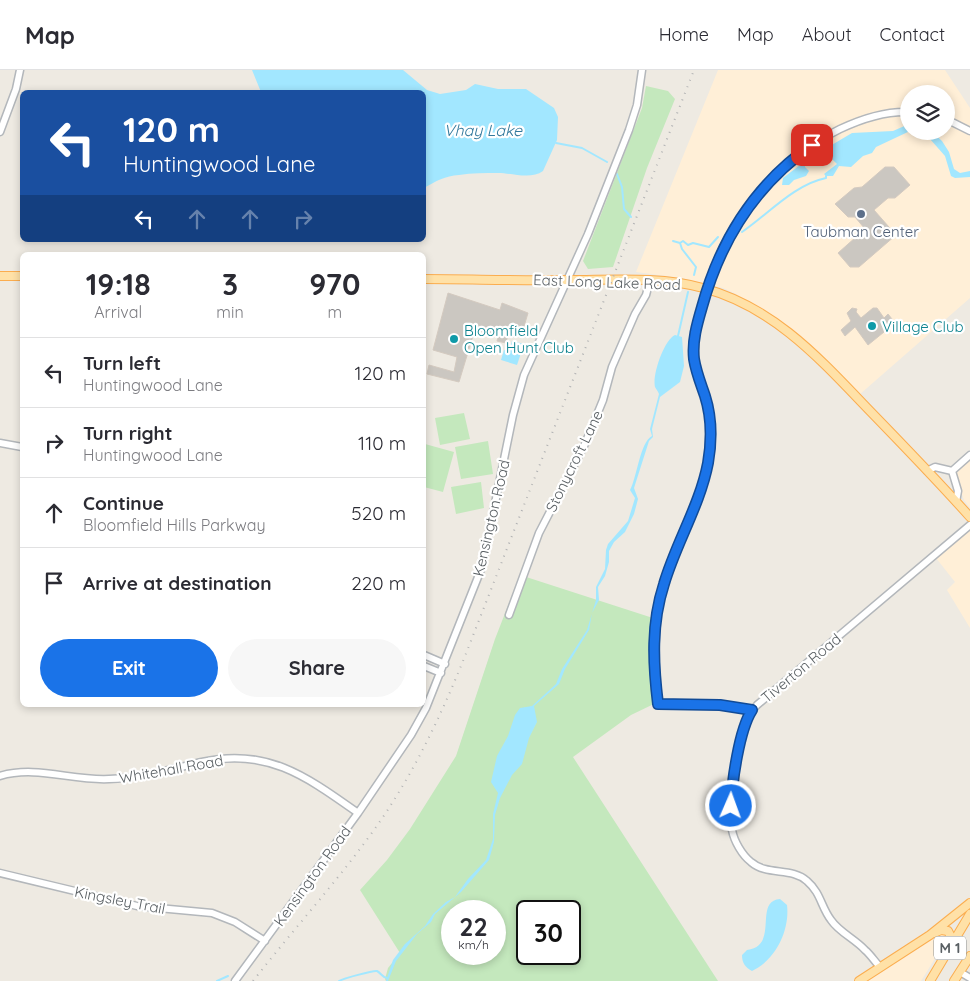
<!DOCTYPE html>
<html lang="en">
<head>
<meta charset="utf-8">
<style>
  :root { --surface:#fff; --page:#f7f7f7; --text:#2b2b33; --muted:#7c7c81; --line:#e1e1e2; --accent:#1a73e8 }
  body { margin:0; font-family:Quicksand,sans-serif; background:var(--page); color:var(--text); height:100vh; display:flex; flex-direction:column; font-size:19px; white-space:nowrap }
  * { box-sizing:border-box; margin:0 }
  p { font-size:16px; color:var(--muted) }
  .icon { flex:none; width:28px; height:28px; fill:none; stroke:currentColor; stroke-width:2; stroke-linecap:round; stroke-linejoin:round }
  .map { position:relative; flex:1; overflow:hidden }
  .drawer { position:absolute; left:20px; top:182px; width:406px; height:455px; display:flex; flex-direction:column; background:var(--surface); border-radius:8px; box-shadow:0 2px 8px #0003 }
  .drawer>* { flex:none }
  .guide { position:absolute; left:20px; top:20px; width:406px; height:152px; border-radius:8px; box-shadow:0 2px 8px #0003; background:#1a4fa0; color:#fff; overflow:hidden }
  .tools { position:absolute; left:900px; top:15px; display:grid; gap:10px }
  .tools a { display:grid; place-items:center; width:55px; height:55px; border-radius:50%; background:var(--surface); box-shadow:0 2px 8px #0003; font-size:25px }
  .speed { position:absolute; left:441px; top:830px; display:flex; gap:10px; font-size:25px; font-weight:700; text-align:center }
  .speed>* { display:grid; place-content:center; width:65px; height:65px; border-radius:50%; background:var(--surface); box-shadow:0 2px 8px #0003; line-height:1 }
  .speed small { font-size:12px; font-weight:400 }
  .speed .limit { border:2px solid #111; border-radius:8px; background:#fff; color:#111 }
  .pin { position:absolute; display:grid; place-items:center; width:42px; height:42px; color:#fff; margin:-21px; border-radius:10px; box-shadow:0 2px 8px #0006 }
  .me { position:absolute; width:55px; margin:-28px; rotate:2deg; stroke-linejoin:round; filter:drop-shadow(0 0 4px #0008) }
  .turn { display:flex; align-items:center; gap:18px; height:105px; padding:0 20px; font-size:22px }
  .turn .icon { width:65px; height:65px; stroke-width:2.5 }
  .turn b { display:block; font-size:35px; line-height:42px }
  .lanes { display:flex; align-items:center; height:48px; padding:0 20px; background:#0003; justify-content:center; gap:25px; direction:ltr }
  .lanes .off { opacity:.35 }
  .eta { display:flex; justify-content:space-evenly; align-items:center; height:85px; text-align:center }
  .eta b { font-size:30px; font-weight:800; line-height:35px }
  .button { display:flex; gap:10px; margin-top:auto; padding:10px 20px }
  .button a { flex:1; height:58px; border-radius:30px; background:var(--accent); color:#fff; font-size:20px; font-weight:800; line-height:58px; text-align:center }
  .button a+a { background:var(--page); color:var(--text) }
  ul { padding:0; list-style:none }
  li { display:flex; align-items:center; gap:15px; height:70px; padding:0 20px; border-top:1px solid var(--line) }
  li div { flex:1 }
  li b { display:block; font-size:19px }
  li em { font-style:normal }
  header { display:flex; align-items:center; gap:30px; box-sizing:border-box; height:70px; padding:0 25px; background:var(--surface); border-bottom:1px solid var(--line) }
  header strong { font-size:24px }
  nav { display:flex; gap:28px; margin-inline-start:auto; font-size:18px }
  .map>svg:first-child { display:block }
  .commercial { fill:#ffefd7; fill-rule:evenodd }
  .green { fill:#c4e8bd; fill-rule:evenodd }
  .water { fill:#a2e7ff }
  .lines { fill:none; stroke-linecap:round; stroke-linejoin:round }
  .stream { stroke:#a2e7ff; stroke-width:2 }
  .building { fill:#cbc7c1; stroke:#d4cac0 }
  .minor-casing { stroke:#b3b7bb; stroke-width:9 }
  .major-casing { stroke:#fbad4f; stroke-width:10 }
  .minor { stroke:#fff; stroke-width:6 }
  .major { stroke:#ffe1a7; stroke-width:8 }
  .rail { stroke:#b2b3b4; stroke-width:2; stroke-dasharray:1 6; stroke-linecap:butt }
  .route-casing { stroke:#114b97; stroke-width:12 }
  .route { stroke:#1a73e8; stroke-width:9 }
  .service-dot { fill:#5c6f8a; stroke:#fff; stroke-width:2 }
  .culture-dot { fill:#0f9aa8; stroke:#fff; stroke-width:2 }
  .labels { text-anchor:middle; dominant-baseline:central; stroke-width:4.5; stroke-linejoin:round; paint-order:stroke }
  .shield { fill:#fff; stroke:#8c9092; stroke-width:1 }
  .shield-label { font-size:14px; font-weight:bold; fill:#5a6064 }
  .service-label { font-size:15px; fill:#4e5e75; stroke:#fff }
  .street-label { font-size:15px; fill:#5a6064; stroke:#fff }
  .culture-label { font-size:15px; fill:#0d838f; stroke:#fff; text-anchor:start }
  .water-label { font-size:16px; font-style:italic; fill:#31789c; stroke:#fff }
</style>
</head>
<body>
<header>
<strong>Map</strong>
<nav><a>Home</a><a>Map</a><a>About</a><a>Contact</a></nav>
</header>
<div class="map">
<svg width="970" height="911" viewBox="0 0 970 911">
  <rect width="100%" height="100%" fill="#eeeae2"/>
  <!-- commercial -->
  <path class="commercial" d="M718 0H945L970 38V228L859 325 819 283 790 258 734 223 723 218 681 208 636 202ZM909 24H946V61H909Z
    M970 389V438L964 430 955 405Z
    M970 459V558L947 520 955 512 936 488Z
    M944 864 947 869 921 911H866L937 865Z"/>
  <!-- green -->
  <path class="green" d="M646 16 668 21 675 29 647 98 613 197 588 199 583 191 642 38Z
    M464 343 470 369 440 375 435 348Z
    M488 371 493 404 461 409 455 377Z
    M425 374 454 382 443 422 424 417Z
    M481 412 484 438 456 444 451 417Z
    M520 505 656 549 658 632 631 645 573 687 718 911H386L385 909 388 898 400 883 360 820 387 790 410 759 456 686 495 569ZM452 841H495V884H452ZM528 841H570V884H528Z"/>
  <!-- water -->
  <path class="water" d="M252 0H403L427 20 440 24 466 20 475 14 498 19H526L554 38 558 47 557 70 543 101C531 110 512 103 498 103 485 103 472 103 459 105 445 106 436 111 424 118V22H261Z
    M909 54 910 61 876 77 872 83 863 86 851 97 839 96 833 106H826L824 104 837 94 831 88 820 87 805 93V97L809 101 806 106 794 110 789 115H782L783 108 808 89 852 63 893 61Z
    M923 61H931L942 71 949 82 954 99 960 103 970 101V107L955 108 951 106 945 86Z
    M675 265 682 267 684 296 680 312 660 327 652 359 653 367 649 371 634 418 638 429 634 444 625 462 614 472 609 481V492L605 506 598 517 599 530 592 543 589 560 565 599 559 614 534 636 537 652 529 668 522 694 512 705 500 728 495 745 494 772 489 790 461 822 435 844 431 852 417 864 396 891 388 911H386L393 890 405 874 425 856 433 844 446 832 455 827 468 809 486 790 493 769V744L498 723 491 712 497 686 508 666 515 645 520 638 532 636 556 614 562 599 587 560 596 530V517L605 499 606 480 608 474 628 451 635 428 630 420C637 408 640 372 652 366L650 359 659 324C658 321 656 319 655 317 652 305 664 270 675 265Z
    M512 271 524 274 517 295 501 290 504 280 509 281Z
    M780 829 787 835C790 860 776 890 752 901 745 897 742 893 742 885L747 880C780 876 753 831 780 829Z"/>
  <g class="lines">
    <!-- stream -->
    <path class="stream" d="M556 73 582 78 607 92
      M617 104 622 117 624 139 631 147
      M742 162C767 145 795 114 826 108V106
      M673 171 680 173
      M694 205 696 197 682 179 680 173 683 171 688 175 693 173 709 177 718 167
      M678 266 688 222
      M217 911 228 906
      M339 911C342 909 374 900 377 901 381 903 382 907 387 908"/>
  </g>
  <!-- building -->
  <path class="building" d="M885 97H894L910 115 895 128H888L874 140 896 165 859 197H850L838 183 865 159 855 147H848L835 134 854 118 862 117Z
    M448 223 500 240 502 233 528 243 522 263 510 259 506 273 497 271 498 267 475 259 459 312 427 304 429 295 454 302 457 287 433 280Z
    M852 238 857 239 856 242 861 248 873 238H877L884 248 888 244 892 249 883 261 884 262 868 275 855 257 845 266 841 260 851 251 847 243Z"/>
  <g class="lines">
    <!-- minor casing -->
    <g class="minor-casing">
      <path id="minor" d="M946 49 970 61
        M0 62 16 19 20 0
        M0 373 22 377
        M927 401 935 397 952 401
        M952 401 958 421 956 432
        M952 401 970 385
        M509 545 539 463 585 374 603 330 612 297 635 244 646 225 650 210
        M424 585 445 594
        M424 596 441 603
        M752 640 721 635 658 634C653 593 651 554 663 514 676 474 699 435 708 394 712 373 712 351 706 330 701 312 693 295 694 276 695 262 699 248 703 235 723 160 769 94 840 59 861 49 884 41 909 42
        M0 706C36 695 72 711 109 709 141 708 171 699 202 692 267 677 307 707 358 743
        M0 803 137 836 212 843 235 852 265 871
        M880 897C875 892 871 885 865 880 855 869 839 862 831 850 821 837 821 823 807 811 792 797 767 806 751 792 742 785 734 771 732 760 727 731 737 656 757 635L970 455
        M960 902 970 908
        M235 911 358 743 411 665 426 638 482 497 513 345 524 305 588 164 629 60 637 35 642 0"/>
    </g>
    <!-- major casing -->
    <g class="major-casing">
      <path id="major" d="M0 206H22
        M424 209C472 209 520 211 568 210 613 210 660 206 703 218 774 237 820 289 869 340 903 375 937 410 970 447
        M934 863 941 860 948 861 953 871
        M859 911 930 865 970 833
        M930 911 970 844
        M954 911 970 886"/>
    </g>
    <!-- minor -->
    <use href="#minor" class="minor"/>
    <!-- major -->
    <use href="#major" class="major"/>
    <!-- rail -->
    <path class="rail" d="M253 911C296 856 344 804 383 747 418 695 444 639 467 581L694 0"/>
  </g>
  <g class="lines">
    <!-- route casing -->
    <g class="route-casing">
      <path id="route" d="M731 736C732 712 739 660 752 640L720 635 658 634C653 593 651 554 664 514 676 473 700 435 708 393 712 370 712 348 705 326 701 314 696 302 694 289 692 271 697 254 702 237 720 171 756 114 812 75"/>
    </g>
    <!-- route -->
    <use href="#route" class="route"/>
  </g>
  <!-- markers -->
  <circle class="service-dot" cx="861" cy="144" r="5"/>
  <g class="culture-dot">
    <circle cx="872" cy="256" r="5"/>
    <circle cx="454" cy="269" r="5"/>
  </g>
  <g class="labels">
    <!-- shield labels -->
    <rect class="shield" x="934" y="866.5" width="32" height="23" rx="4"/>
    <g class="shield-label">
      <text x="950" y="878">M 1</text>
    </g>
    <!-- service labels -->
    <g class="service-label">
      <text x="861" y="161">Taubman Center</text>
    </g>
    <!-- street labels -->
    <g class="street-label">
      <text transform="translate(607 212) rotate(2)">East Long Lake Road</text>
      <text transform="translate(574 391) rotate(-64)">Stonycroft Lane</text>
      <text transform="translate(491 448) rotate(-77)">Kensington Road</text>
      <text transform="translate(801 598) rotate(-40)">Tiverton Road</text>
      <text transform="translate(171 699) rotate(-10)">Whitehall Road</text>
      <text transform="translate(312 806) rotate(-54)">Kensington Road</text>
      <text transform="translate(120 830) rotate(11)">Kingsley Trail</text>
    </g>
    <!-- culture labels -->
    <g class="culture-label">
      <text x="882" y="256">Village Club</text>
      <text x="464" y="260">Bloomfield<tspan x="464" dy="17">Open Hunt Club</tspan></text>
    </g>
    <!-- water labels -->
    <g class="water-label">
      <text x="483" y="60">Vhay Lake</text>
    </g>
  </g>
</svg>
<div class="tools">
<a><svg class="icon" aria-label="layers" viewBox="0 0 24 24"><path d="M12 4l9 5-9 5-9-5zM3 14l9 5 9-5"/></svg></a>
</div>
<div class="speed"><div>22<small>km/h</small></div><div class="limit">30</div></div>
<div class="pin" style="left:812px;top:75px;background:#d93025"><svg class="icon" aria-label="arrive" viewBox="0 0 24 24"><path d="M6 21V4h12l-3 4 3 4H6"/></svg></div>
<svg class="me" style="left:731px;top:736px" viewBox="-20 -20 40 40"><circle r="17" fill="#1a73e8" stroke="#fff" stroke-width="3"/><path d="M0-11L8 9 0 5-8 9z" fill="#fff"/></svg>
<div class="guide">
<div class="turn"><svg class="icon" aria-label="left" viewBox="0 0 24 24"><path d="M17 20v-9H6M10 6l-5 5 5 5"/></svg><div><b>120 m</b>Huntingwood Lane</div></div>
<div class="lanes"><svg class="icon" aria-label="left" viewBox="0 0 24 24"><path d="M17 20v-9H6M10 6l-5 5 5 5"/></svg><svg class="icon off" aria-label="ahead" viewBox="0 0 24 24"><path d="M12 20V5M6 11l6-6 6 6"/></svg><svg class="icon off" aria-label="ahead" viewBox="0 0 24 24"><path d="M12 20V5M6 11l6-6 6 6"/></svg><svg class="icon off" aria-label="right" viewBox="0 0 24 24"><path d="M7 20v-9h11M14 6l5 5-5 5"/></svg></div>
</div>
<section class="drawer">
<div class="eta">
<div><b>19:18</b><p>Arrival</p></div>
<div><b>3</b><p>min</p></div>
<div><b>970</b><p>m</p></div>
</div>
<ul>
<li><svg class="icon" aria-label="left" viewBox="0 0 24 24"><path d="M17 20v-9H6M10 6l-5 5 5 5"/></svg><div><b>Turn left</b><p>Huntingwood Lane</p></div><em>120 m</em></li>
<li><svg class="icon" aria-label="right" viewBox="0 0 24 24"><path d="M7 20v-9h11M14 6l5 5-5 5"/></svg><div><b>Turn right</b><p>Huntingwood Lane</p></div><em>110 m</em></li>
<li><svg class="icon" aria-label="ahead" viewBox="0 0 24 24"><path d="M12 20V5M6 11l6-6 6 6"/></svg><div><b>Continue</b><p>Bloomfield Hills Parkway</p></div><em>520 m</em></li>
<li><svg class="icon" aria-label="arrive" viewBox="0 0 24 24"><path d="M6 21V4h12l-3 4 3 4H6"/></svg><div><b>Arrive at destination</b></div><em>220 m</em></li>
</ul>
<div class="button"><a>Exit</a><a>Share</a></div>
</section>
</div>
</body>
</html>
